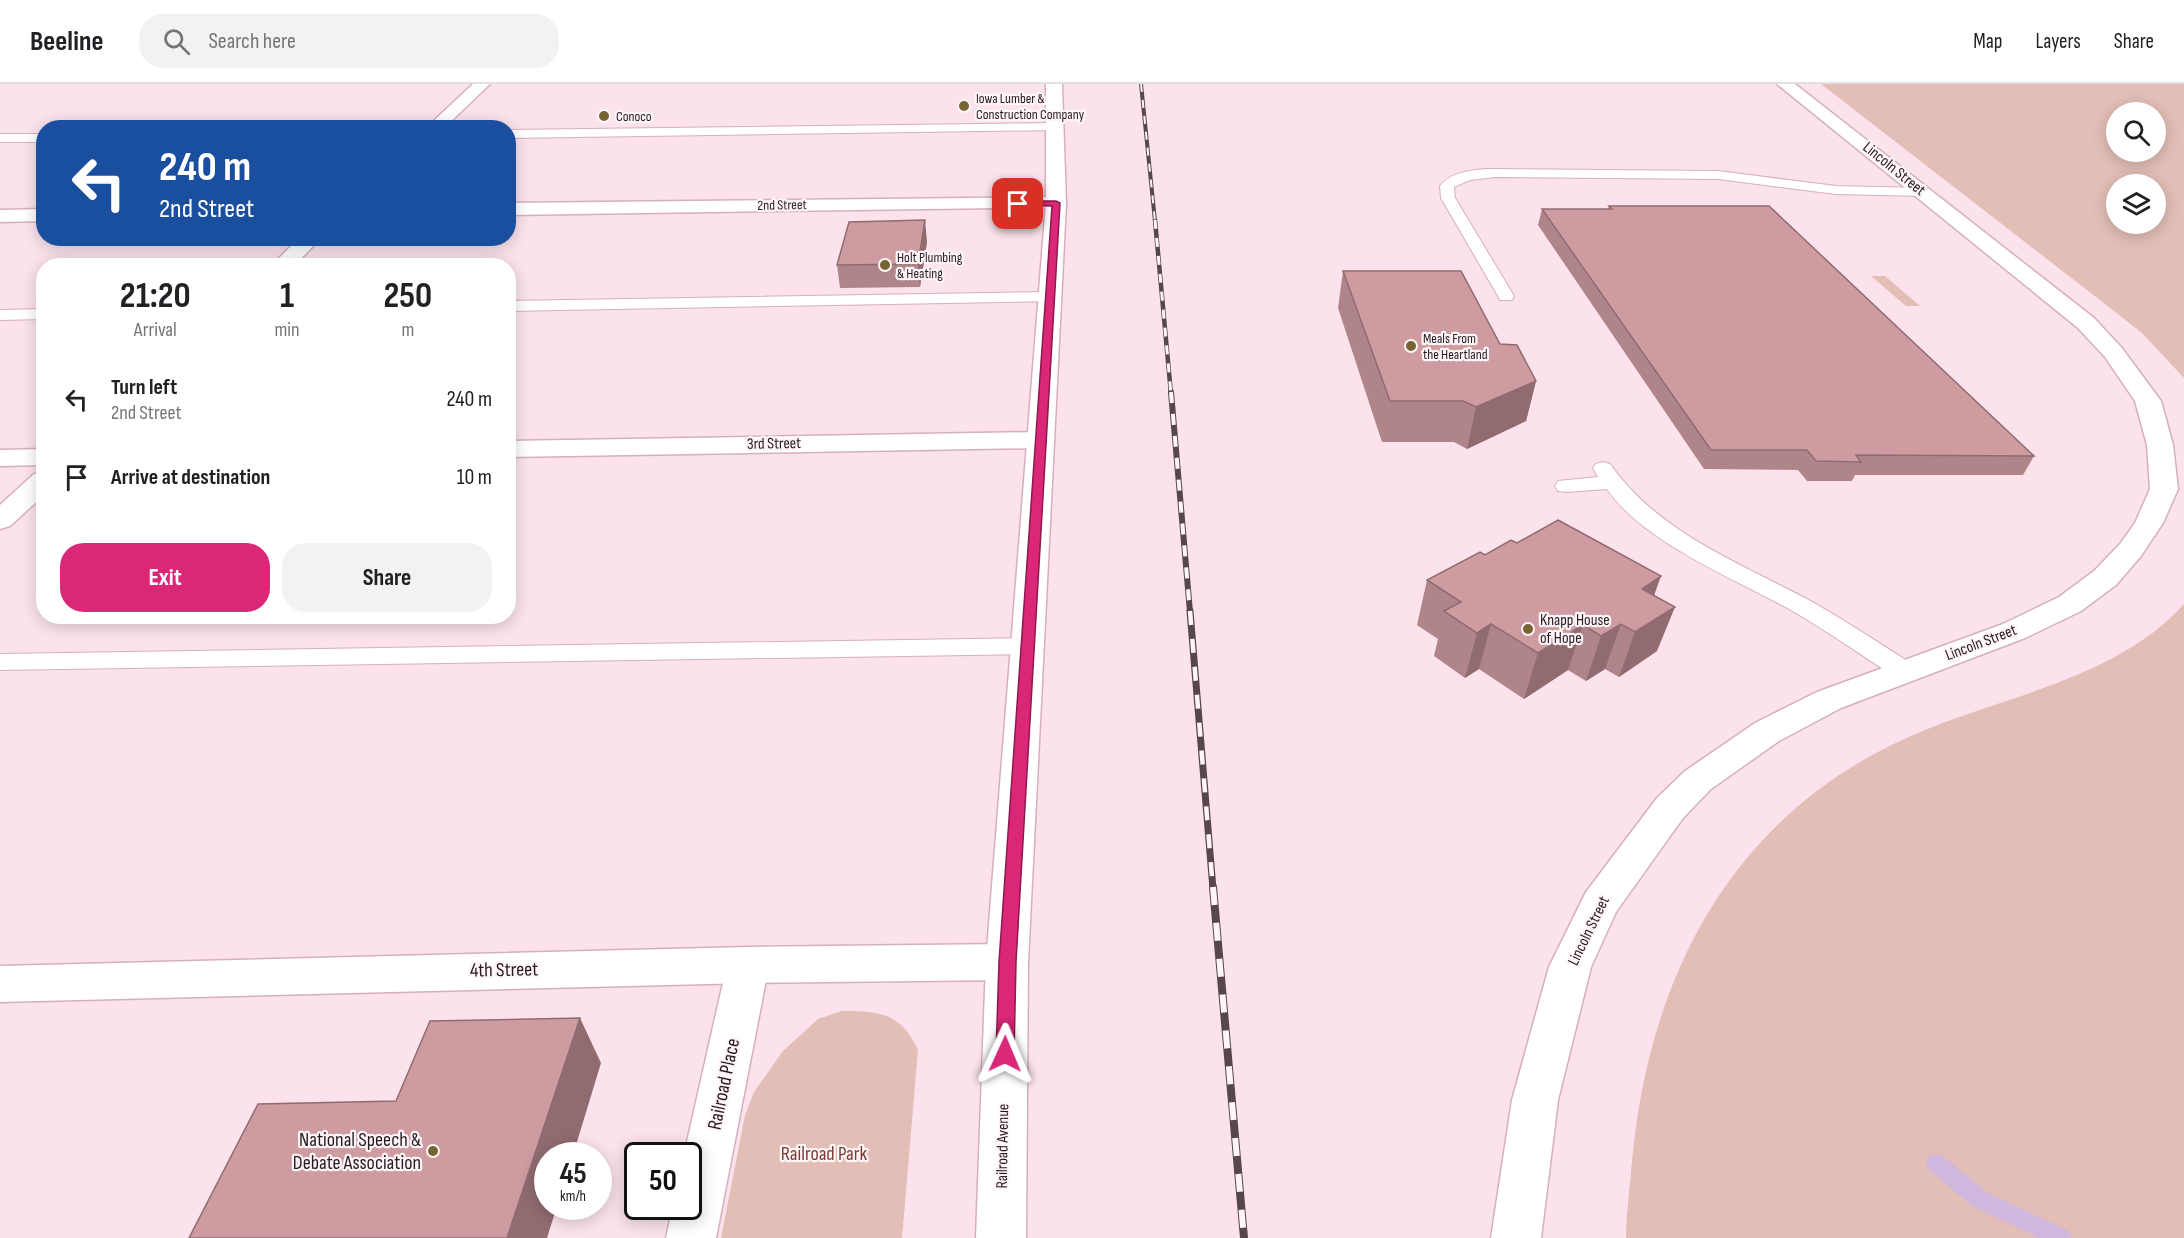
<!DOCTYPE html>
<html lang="en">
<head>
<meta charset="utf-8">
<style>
  :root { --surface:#fff; --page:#f2f2f2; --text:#202124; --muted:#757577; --line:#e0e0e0; --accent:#db2777 }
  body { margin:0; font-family:"Sofia Sans Condensed",sans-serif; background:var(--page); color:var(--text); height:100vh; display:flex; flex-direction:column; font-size:22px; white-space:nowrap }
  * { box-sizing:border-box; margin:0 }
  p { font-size:20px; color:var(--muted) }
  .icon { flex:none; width:33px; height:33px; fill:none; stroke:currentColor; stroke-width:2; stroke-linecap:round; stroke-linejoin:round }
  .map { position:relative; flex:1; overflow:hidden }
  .drawer { position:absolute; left:36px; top:174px; width:480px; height:366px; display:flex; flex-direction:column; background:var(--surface); border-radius:24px; box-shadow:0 3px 15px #0003 }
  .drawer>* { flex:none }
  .top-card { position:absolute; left:36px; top:36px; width:480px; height:126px; border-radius:24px; box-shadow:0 3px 15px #0003; background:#1a4fa0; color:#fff; overflow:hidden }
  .tools { position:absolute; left:2106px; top:18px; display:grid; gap:12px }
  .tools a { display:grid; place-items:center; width:60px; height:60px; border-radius:50%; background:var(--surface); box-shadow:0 3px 15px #0003; font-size:30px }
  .speed { position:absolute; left:534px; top:1058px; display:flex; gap:12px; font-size:30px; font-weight:700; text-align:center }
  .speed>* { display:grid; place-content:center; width:78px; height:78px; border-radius:50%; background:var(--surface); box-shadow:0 3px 15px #0003; line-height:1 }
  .speed small { font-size:15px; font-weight:400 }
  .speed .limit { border:3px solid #111; border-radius:9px; background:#fff; color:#111 }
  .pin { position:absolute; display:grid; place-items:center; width:51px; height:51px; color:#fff; margin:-26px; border-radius:12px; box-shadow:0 3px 9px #0006 }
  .me { position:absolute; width:66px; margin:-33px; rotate:1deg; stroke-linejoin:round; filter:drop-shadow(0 0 4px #0008) }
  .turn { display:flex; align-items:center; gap:21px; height:126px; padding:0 24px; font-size:27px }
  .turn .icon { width:78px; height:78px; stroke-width:2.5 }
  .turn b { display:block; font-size:42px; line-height:51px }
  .eta { display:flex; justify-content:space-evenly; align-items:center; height:102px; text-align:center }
  .eta b { font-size:36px; font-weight:700; line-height:42px }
  .action { display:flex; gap:12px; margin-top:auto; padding:12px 24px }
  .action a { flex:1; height:69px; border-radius:24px; background:var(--accent); color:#fff; font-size:24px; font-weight:700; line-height:69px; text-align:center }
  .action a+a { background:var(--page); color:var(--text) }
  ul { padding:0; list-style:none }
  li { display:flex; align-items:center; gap:18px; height:78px; padding:0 24px }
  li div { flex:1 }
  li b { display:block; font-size:22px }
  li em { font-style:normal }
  header { display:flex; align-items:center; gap:36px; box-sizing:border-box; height:84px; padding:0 30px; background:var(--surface); border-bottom:2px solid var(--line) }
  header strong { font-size:28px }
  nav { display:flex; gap:33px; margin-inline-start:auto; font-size:21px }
  .search { width:420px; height:54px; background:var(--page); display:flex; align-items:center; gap:15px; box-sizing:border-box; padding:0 21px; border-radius:24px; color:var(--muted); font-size:22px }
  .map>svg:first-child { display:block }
  .green { fill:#e2beb6; fill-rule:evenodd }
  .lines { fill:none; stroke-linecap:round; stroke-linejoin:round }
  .stream { fill:#d0b7de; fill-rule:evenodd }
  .service-casing { stroke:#d6afbe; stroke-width:2 }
  .minor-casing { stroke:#d6afbe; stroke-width:3 }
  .tertiary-casing { stroke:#d6afbe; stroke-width:3 }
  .secondary-casing { stroke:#d6afbe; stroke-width:3 }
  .service { fill:#fff; fill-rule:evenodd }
  .minor { fill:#fff; fill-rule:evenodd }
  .tertiary { fill:#fff; fill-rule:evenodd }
  .secondary { fill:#fff; fill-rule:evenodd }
  .rail-far4-casing { stroke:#57474d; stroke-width:4 }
  .rail-far3-casing { stroke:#57474d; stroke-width:4.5 }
  .rail-far2-casing { stroke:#57474d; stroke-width:6 }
  .rail-far1-casing { stroke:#57474d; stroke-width:7 }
  .rail-casing { stroke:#57474d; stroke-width:8 }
  .rail-far4 { stroke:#fdf5f8; stroke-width:2; stroke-dasharray:8; stroke-linecap:butt }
  .rail-far3 { stroke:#fdf5f8; stroke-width:3; stroke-dasharray:9; stroke-linecap:butt }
  .rail-far2 { stroke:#fdf5f8; stroke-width:4; stroke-dasharray:11; stroke-linecap:butt }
  .rail-far1 { stroke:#fdf5f8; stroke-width:4.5; stroke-dasharray:14; stroke-linecap:butt }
  .rail { stroke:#fdf5f8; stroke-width:6; stroke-dasharray:18; stroke-linecap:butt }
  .wall { fill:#b0858a }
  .shaded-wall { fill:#906c70 }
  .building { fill:#cd9ba0; stroke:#906c70; stroke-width:1.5 }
  .route { fill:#db2777; stroke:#8e194d; stroke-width:1.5 }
  .poi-dot { fill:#756432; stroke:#fdf5f8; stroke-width:2 }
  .labels { text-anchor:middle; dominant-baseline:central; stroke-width:4.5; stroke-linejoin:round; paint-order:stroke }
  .far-poi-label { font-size:14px; fill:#281a1f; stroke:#fdf5f8; text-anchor:start }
  .far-street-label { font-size:14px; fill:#281a1f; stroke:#fdf5f8 }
  .street-label { font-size:16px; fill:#281a1f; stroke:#fdf5f8 }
  .poi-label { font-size:16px; fill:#281a1f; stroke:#fdf5f8; text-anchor:start }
  .near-street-label { font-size:20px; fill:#281a1f; stroke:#fdf5f8 }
  .near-poi-label { font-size:20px; fill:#281a1f; stroke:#fdf5f8; text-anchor:end }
  .near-park-label { font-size:20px; fill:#7b3c30; stroke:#fdf5f8 }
</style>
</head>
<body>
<header>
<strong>Beeline</strong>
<div class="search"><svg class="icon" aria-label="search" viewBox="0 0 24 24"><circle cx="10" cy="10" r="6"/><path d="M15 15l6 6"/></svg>Search here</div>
<nav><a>Map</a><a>Layers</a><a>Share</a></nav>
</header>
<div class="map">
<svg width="2184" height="1154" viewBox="0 0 2184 1154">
  <rect width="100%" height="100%" fill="#fbe2ec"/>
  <!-- green -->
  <path class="green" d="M1821 0H2184V294L2142 249 2114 227ZM2116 28H2156V68H2116ZM2116 100H2156V140H2116Z
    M1871 192H1885L1920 222H1906Z
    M2184 520V1154H1626C1626 1133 1629 1111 1631 1089 1646 892 1734 723 1925 646 2010 611 2120 592 2184 520Z
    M842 927C880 927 901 929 918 966L902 1154H721L745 1031 754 1008 783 967 818 935Z"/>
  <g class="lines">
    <!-- stream -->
    <path class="stream" d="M1936 1070 1943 1072 1986 1108 2069 1147 2072 1154H2039L1972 1122 1929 1086 1926 1079 1929 1072Z"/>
    <!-- service casing -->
    <g class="service-casing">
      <path id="service" d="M1055 39 1060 40 1062 43 1060 46 508 54V46Z
        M0 50H44V58H0Z
        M1488 85 1718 87 1836 102 1922 104 1929 108 1922 112 1836 110 1718 95 1495 93 1470 96 1454 103 1455 114 1514 212 1512 216H1500L1498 212 1441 114 1440 102C1451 88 1471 86 1488 85Z
        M1049 208 1055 209 1057 213 1055 217 508 227V217Z
        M44 225V235L0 236V226Z
        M1603 378 1610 380C1657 447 1735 477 1805 514 1843 535 1879 559 1915 582L1919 588 1915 594 1906 597 1897 594C1861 571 1826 546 1789 525 1733 494 1643 458 1607 405L1566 408 1558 407 1555 402 1558 397 1598 393 1593 384 1596 380Z
        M1028 554 1037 556 1041 562 1037 568 1028 570 0 586V570Z"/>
    </g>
    <!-- minor casing -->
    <g class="minor-casing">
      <path id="minor" d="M473 0H490L444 44H426Z
        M1777 0H1795L2094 234 2121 263 2161 317 2173 361 2178 405 2163 439 2141 472 2116 501 2081 527 2025 554 1841 624 1779 657 1711 705 1683 734 1616 828 1591 883 1558 1016 1541 1154H1491L1512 1016 1549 883 1586 808 1657 714 1685 687 1755 639 1817 608 2003 540 2059 513 2094 487 2120 460 2135 439 2150 405 2147 361 2135 317 2105 273 2078 244Z
        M1056 113 1063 115 1066 119 1063 123 508 131V119Z
        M44 125V137L0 138V126Z
        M299 154H321L294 182H271Z
        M1039 348 1048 350 1052 356 1048 362 1039 364 508 373V357Z
        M44 365V381L0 382V366Z
        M44 388V411L10 442 0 445V421L34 390Z
        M748 863 763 868 769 881 716 1154H666L673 1122H688V1071H684L727 881 733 868Z"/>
    </g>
    <!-- tertiary casing -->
    <g class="tertiary-casing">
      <path id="tertiary" d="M1007 860 1022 866 1028 878 1022 890 1007 896 748 899 0 918V882L748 863Z"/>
    </g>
    <!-- secondary casing -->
    <g class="secondary-casing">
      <path id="secondary" d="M1046 0H1062L1066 119 1028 878 1026 1154H976L986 878 1046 119Z"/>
    </g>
    <!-- service -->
    <use href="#service" class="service"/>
    <!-- minor -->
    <use href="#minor" class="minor"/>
    <!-- tertiary -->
    <use href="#tertiary" class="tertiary"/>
    <!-- secondary -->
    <use href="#secondary" class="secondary"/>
    <!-- rail-far4 casing -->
    <g class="rail-far4-casing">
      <path id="rail-far4" d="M1141 0 1155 137"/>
    </g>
    <!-- rail-far3 casing -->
    <g class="rail-far3-casing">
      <path id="rail-far3" d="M1155 136 1171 310"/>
    </g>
    <!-- rail-far2 casing -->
    <g class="rail-far2-casing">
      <path id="rail-far2" d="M1171 308 1190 528"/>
    </g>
    <!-- rail-far1 casing -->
    <g class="rail-far1-casing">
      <path id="rail-far1" d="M1190 527 1213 805"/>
    </g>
    <!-- rail casing -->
    <g class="rail-casing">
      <path id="rail" d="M1213 803 1244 1154"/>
    </g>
    <!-- rail-far4 -->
    <use href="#rail-far4" class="rail-far4"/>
    <!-- rail-far3 -->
    <use href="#rail-far3" class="rail-far3"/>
    <!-- rail-far2 -->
    <use href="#rail-far2" class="rail-far2"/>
    <!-- rail-far1 -->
    <use href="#rail-far1" class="rail-far1"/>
    <!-- rail -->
    <use href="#rail" class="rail"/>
  </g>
  <!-- wall -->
  <path class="wall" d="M1609 122 2034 372 2023 391H1855L1852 397H1807L1798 386 1704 385 1538 141 1542 125H1608Z
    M927 158 920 203 840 204 837 181Z
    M1343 187 1500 260 1536 297 1526 337 1467 365 1454 358H1382L1338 224Z
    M1517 459 1654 511 1657 567 1619 593 1605 585 1586 597 1568 586 1524 615 1479 585 1465 594 1434 572 1438 555 1417 541 1427 496 1485 471Z"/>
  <!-- shaded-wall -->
  <path class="shaded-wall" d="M925 136 927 158 920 203 918 180Z
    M1536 297 1526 337 1467 365 1476 323Z
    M1661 492 1645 537 1642 505Z
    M1675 523 1657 567 1619 593 1635 548Z
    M1491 540 1479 585 1465 594 1477 549Z
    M1621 540 1605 585 1586 597 1601 552Z
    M1583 541 1568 586 1524 615 1538 569Z
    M580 934 601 979 573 1071H548V1122H557L547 1154H507Z"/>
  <!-- building -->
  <path class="building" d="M1609 122H1769L2034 372 1856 371 1861 378 1816 377 1807 366H1711L1542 125H1612Z
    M925 136 918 180 837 181 849 138Z
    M1343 187H1461L1500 260 1517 261 1536 297 1476 323 1463 317H1390Z
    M1558 436 1661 492 1642 505 1675 523 1635 548 1621 540 1601 552 1583 541 1538 569 1491 540 1477 549 1444 527 1461 518 1427 496 1480 468 1485 471 1511 456 1517 459Z
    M580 934 507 1154H189L258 1020 396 1017 430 937Z"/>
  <!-- route -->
  <path class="route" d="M1018 117H1056L1060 119 1016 878 1014 970 1012 976 1005 978 998 976 996 970 999 878 1052 122 1016 121 1014 120Z"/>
  <!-- markers -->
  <g class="poi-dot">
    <circle cx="964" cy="22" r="6"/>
    <circle cx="604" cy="32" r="6"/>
    <circle cx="885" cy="181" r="6"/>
    <circle cx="1411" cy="262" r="6"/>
    <circle cx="1528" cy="545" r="6"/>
    <circle cx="433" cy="1067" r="6"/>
  </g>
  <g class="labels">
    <!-- far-poi labels -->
    <g class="far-poi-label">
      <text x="976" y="14">Iowa Lumber &amp;<tspan x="976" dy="16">Construction Company</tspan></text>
      <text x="616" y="32">Conoco</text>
      <text x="897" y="173">Holt Plumbing<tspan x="897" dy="16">&amp; Heating</tspan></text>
      <text x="1423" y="254">Meals From<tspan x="1423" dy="16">the Heartland</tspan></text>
    </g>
    <!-- far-street labels -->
    <g class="far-street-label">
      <text transform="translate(782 121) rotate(-1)">2nd Street</text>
    </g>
    <!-- street labels -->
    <g class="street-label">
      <text transform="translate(1894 85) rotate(39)">Lincoln Street</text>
      <text transform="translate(774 360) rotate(-1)">3rd Street</text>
      <text transform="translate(1981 559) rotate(-21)">Lincoln Street</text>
      <text transform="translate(1589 847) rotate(-64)">Lincoln Street</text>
      <text transform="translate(1003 1062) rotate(-89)">Railroad Avenue</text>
    </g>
    <!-- poi labels -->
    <g class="poi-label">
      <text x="1540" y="536">Knapp House<tspan x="1540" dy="18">of Hope</tspan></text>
    </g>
    <!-- near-street labels -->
    <g class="near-street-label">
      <text transform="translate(504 886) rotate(-1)">4th Street</text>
      <text transform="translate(724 1000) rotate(-78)">Railroad Place</text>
    </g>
    <!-- near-poi labels -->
    <g class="near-poi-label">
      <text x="421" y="1056">National Speech &amp;<tspan x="421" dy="23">Debate Association</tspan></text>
    </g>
    <!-- near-park labels -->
    <g class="near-park-label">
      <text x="824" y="1070">Railroad Park</text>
    </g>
  </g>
</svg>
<div class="tools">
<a><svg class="icon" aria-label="search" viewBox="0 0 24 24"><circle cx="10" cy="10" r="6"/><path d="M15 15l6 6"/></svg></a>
<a><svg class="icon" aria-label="layers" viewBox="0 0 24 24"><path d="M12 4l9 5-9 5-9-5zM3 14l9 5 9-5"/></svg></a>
</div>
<div class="speed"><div>45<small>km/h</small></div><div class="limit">50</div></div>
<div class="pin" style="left:1018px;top:120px;background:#d93025"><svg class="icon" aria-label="arrive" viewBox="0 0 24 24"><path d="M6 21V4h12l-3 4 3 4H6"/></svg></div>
<svg class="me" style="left:1005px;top:970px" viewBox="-20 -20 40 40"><path d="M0-17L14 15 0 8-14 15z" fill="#db2777" stroke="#fff" stroke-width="4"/></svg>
<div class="top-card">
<div class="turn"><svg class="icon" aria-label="left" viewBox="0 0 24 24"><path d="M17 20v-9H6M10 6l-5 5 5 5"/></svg><div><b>240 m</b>2nd Street</div></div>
</div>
<section class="drawer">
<div class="eta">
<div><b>21:20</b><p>Arrival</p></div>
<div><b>1</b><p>min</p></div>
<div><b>250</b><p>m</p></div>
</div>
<ul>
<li><svg class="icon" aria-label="left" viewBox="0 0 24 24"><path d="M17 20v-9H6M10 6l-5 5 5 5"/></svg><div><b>Turn left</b><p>2nd Street</p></div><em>240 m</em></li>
<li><svg class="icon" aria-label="arrive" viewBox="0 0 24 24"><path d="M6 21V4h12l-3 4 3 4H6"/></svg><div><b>Arrive at destination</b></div><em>10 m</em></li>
</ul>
<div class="action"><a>Exit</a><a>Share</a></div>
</section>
</div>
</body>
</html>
